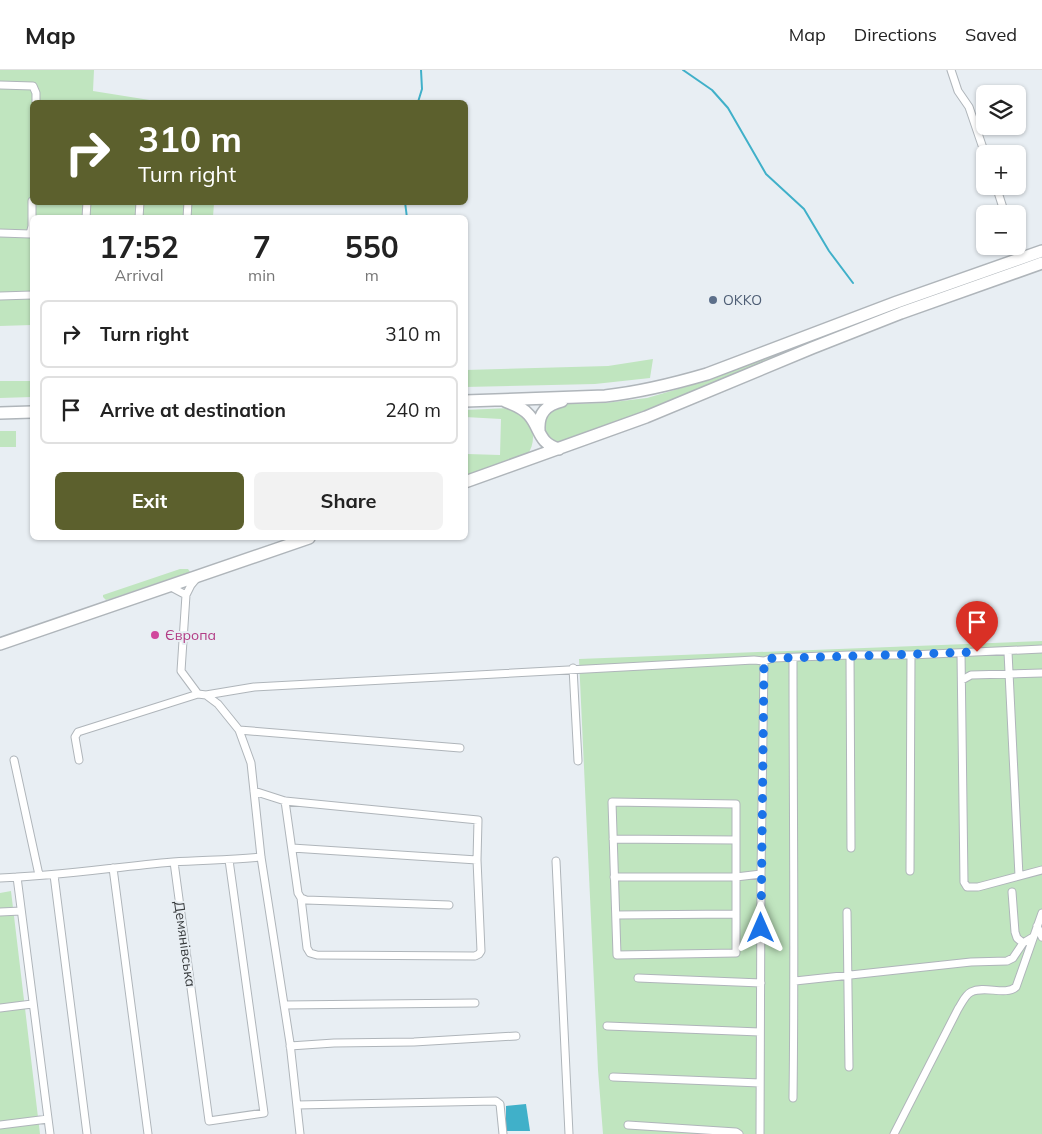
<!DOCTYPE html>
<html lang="en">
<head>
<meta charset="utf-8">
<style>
  :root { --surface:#fff; --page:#f2f2f2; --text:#222; --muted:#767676; --line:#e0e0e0; --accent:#5c602d }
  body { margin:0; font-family:Mulish,sans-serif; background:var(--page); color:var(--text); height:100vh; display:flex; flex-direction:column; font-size:19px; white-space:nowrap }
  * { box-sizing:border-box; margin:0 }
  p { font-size:16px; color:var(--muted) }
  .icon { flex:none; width:28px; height:28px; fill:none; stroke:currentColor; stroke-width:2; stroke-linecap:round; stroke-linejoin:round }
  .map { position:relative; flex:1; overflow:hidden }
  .panel { position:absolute; left:30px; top:145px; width:438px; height:325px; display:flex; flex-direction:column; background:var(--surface); border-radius:8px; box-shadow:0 1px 4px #0004 }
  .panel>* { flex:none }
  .banner { position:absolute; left:30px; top:30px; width:438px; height:105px; border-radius:8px; box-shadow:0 1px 4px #0004; background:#5c602d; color:#fff; overflow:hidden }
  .buttons { position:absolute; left:976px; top:15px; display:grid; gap:10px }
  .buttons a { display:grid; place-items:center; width:50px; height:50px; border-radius:8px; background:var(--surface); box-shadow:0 1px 4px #0004; font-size:25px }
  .pin { position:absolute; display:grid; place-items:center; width:42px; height:42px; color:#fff; margin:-51px -21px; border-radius:50% 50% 50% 0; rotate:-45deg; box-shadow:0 0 5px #0007 }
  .pin .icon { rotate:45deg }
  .me { position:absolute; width:55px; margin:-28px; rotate:0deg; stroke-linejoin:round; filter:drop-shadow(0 0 4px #0008) }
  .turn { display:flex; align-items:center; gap:18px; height:105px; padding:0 25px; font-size:22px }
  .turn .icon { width:65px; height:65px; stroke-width:2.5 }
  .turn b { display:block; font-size:35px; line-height:42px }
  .eta { display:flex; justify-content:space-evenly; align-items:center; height:85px; text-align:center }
  .eta b { font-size:30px; font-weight:700; line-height:35px }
  .primary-button { display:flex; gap:10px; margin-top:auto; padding:10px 25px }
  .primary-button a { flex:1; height:58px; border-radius:8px; background:var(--accent); color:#fff; font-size:20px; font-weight:700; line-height:58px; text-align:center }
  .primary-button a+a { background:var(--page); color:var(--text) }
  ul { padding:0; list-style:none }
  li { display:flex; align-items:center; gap:15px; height:68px; margin:0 10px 8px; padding:0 15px; border:2px solid var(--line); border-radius:8px }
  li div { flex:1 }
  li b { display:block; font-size:19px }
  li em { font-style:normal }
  header { display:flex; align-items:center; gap:30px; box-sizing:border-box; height:70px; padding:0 25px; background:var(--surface); border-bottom:1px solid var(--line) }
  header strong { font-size:24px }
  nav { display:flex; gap:28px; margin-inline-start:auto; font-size:18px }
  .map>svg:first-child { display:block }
  .green { fill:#c0e5bf }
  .water { fill:#40b0c9 }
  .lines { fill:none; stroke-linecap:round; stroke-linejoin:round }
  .stream { stroke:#40b0c9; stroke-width:2 }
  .minor-casing { stroke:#afb5ba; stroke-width:9 }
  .trunk-casing { stroke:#afb5ba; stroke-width:14 }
  .minor { stroke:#fff; stroke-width:7 }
  .trunk { stroke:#fff; stroke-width:11 }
  .route { stroke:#1a73e8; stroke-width:9; stroke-dasharray:0 16.2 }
  .service-dot { fill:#5c6f8a; stroke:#e8eef3; stroke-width:2 }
  .hotel-dot { fill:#d1479c; stroke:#e8eef3; stroke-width:2 }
  .labels { text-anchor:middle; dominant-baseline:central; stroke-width:4; stroke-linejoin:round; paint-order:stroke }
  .service-label { font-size:14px; fill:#4e5e75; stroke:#e8eef3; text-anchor:start }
  .hotel-label { font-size:14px; fill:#b23c85; stroke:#e8eef3; text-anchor:start }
  .street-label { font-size:14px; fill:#35383a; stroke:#e8eef3 }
</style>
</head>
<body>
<header>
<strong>Map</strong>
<nav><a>Map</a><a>Directions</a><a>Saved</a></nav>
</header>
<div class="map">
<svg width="1042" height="1064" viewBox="0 0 1042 1064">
  <rect width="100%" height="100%" fill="#e8eef3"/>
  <!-- green -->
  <path class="green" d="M0 0H94L93 21 162 32H32V132L214 133 213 147 32 148V255L0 256Z
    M1042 185V189L562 372C548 372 543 362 542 349L560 334 605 333 647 328 709 310 838 260Z
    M653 289 650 308 595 314 465 317V300L608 296Z
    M0 311H32V327L0 328Z
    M510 338C531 340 540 369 527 385L465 408V381H468V384L500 385 501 349 465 347V340Z
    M0 361H16V377H0Z
    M180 499H188L190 502 110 529 106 530 103 527V525Z
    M1042 571V1064H603L598 1000 579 589Z
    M11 821 40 1064H0V823Z"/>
  <!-- water -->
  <path class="water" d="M526 1034 530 1061H506V1036Z"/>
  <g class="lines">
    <!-- stream -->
    <path class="stream" d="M683 0 712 20 728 38 766 104 804 139 829 181 853 213
      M418 32 422 19 421 0
      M405 132 407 148"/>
    <!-- minor casing -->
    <g class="minor-casing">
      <path id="minor" d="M951 0 958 21 969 37 985 84
        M0 15 33 16 36 23V32
        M996 116 1005 144
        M86 148 87 132
        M139 148 140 132
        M187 148 188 132
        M0 163 30 164 32 156V131
        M1015 176 1019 190
        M0 226 32 225
        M196 509 191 515 186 525 181 601 198 624 206 625 218 634 239 660 251 693 261 787 290 973 300 1064
        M171 517 186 525
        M1008 582 1019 806
        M961 583 964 812 967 817H978L1042 800
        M850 585 851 778
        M793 588C793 735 795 881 793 1028
        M573 598 578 691
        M962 610 971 605 1042 603
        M206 625 254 617 754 590 764 591 773 588 850 585H911L1042 579
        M239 660 460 678
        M14 690 39 805
        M79 690 75 667 78 662 198 624
        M254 721 285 731 478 750 477 790 481 881 479 884 475 886 317 885 310 883 307 878 301 828
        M285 731 298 823 301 828 306 830 449 835
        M612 732 736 734V883L617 885Z
        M613 769 736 770
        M292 778 477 790
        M556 791 569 1064
        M174 792 209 1051 264 1043 229 790
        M113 798 148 1064
        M910 801 911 585
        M54 805 87 1064
        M17 807 50 1064
        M614 807H736L761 804
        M0 808C58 806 115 797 173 792 202 790 232 790 261 787
        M1012 822 1015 862 1017 868 1023 873
        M0 842 21 841
        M847 842 849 997
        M616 845 736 844
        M1037 856 1042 867
        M638 908 761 913
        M795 911 971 892 1007 891 1013 888 1023 873 1033 867
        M284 935 475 933
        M0 938 32 934
        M607 956 760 962
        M290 976 334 973 414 972 516 966
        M613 1007 760 1013
        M297 1035 496 1031 500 1034 503 1064
        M0 1055 48 1049
        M628 1055 736 1062 739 1064
        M760 1064 761 804 764 591
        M894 1064 958 939C962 933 965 925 971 922 985 915 1005 926 1016 917L1042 843"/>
    </g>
    <!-- trunk casing -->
    <g class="trunk-casing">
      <path id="trunk" d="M465 331 605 326C640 322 673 314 707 304L897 232 1042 181
        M505 331C514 335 522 337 529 345 541 359 538 373 559 379
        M0 343 32 342
        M539 360C538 343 546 335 562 331
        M465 412 646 347 812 278 901 243 1042 193
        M0 574 309 468"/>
    </g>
    <!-- minor -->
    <use href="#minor" class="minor"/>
    <!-- trunk -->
    <use href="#trunk" class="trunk"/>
  </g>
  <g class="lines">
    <!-- route -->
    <path class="route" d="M761 858 764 591 773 588C841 587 909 584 977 582"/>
  </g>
  <!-- markers -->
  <circle class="service-dot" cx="713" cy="230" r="5"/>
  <circle class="hotel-dot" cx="155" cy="565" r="5"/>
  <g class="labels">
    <!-- service labels -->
    <g class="service-label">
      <text x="723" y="230">OKKO</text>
    </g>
    <!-- hotel labels -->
    <g class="hotel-label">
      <text x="165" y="565">Європа</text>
    </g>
    <!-- street labels -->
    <g class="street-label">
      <text transform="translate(185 874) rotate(82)">Демянівська</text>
    </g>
  </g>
</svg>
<div class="buttons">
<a><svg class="icon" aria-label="layers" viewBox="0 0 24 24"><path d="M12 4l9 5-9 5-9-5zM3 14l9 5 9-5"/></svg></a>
<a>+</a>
<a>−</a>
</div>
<div class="pin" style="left:977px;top:582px;background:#d93025"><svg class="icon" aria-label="arrive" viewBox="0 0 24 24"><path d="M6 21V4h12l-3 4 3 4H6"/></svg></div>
<svg class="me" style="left:761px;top:858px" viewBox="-20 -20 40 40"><path d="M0-17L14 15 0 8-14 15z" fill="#1a73e8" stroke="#fff" stroke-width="4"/></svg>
<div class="banner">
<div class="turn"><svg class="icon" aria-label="right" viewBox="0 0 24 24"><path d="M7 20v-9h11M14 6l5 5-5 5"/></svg><div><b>310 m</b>Turn right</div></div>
</div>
<section class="panel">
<div class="eta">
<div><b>17:52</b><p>Arrival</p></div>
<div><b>7</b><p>min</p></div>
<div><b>550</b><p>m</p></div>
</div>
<ul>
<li><svg class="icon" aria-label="right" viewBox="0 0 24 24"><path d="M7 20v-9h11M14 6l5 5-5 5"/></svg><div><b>Turn right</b></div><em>310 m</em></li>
<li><svg class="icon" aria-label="arrive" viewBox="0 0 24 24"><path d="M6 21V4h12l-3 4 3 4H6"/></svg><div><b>Arrive at destination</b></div><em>240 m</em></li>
</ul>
<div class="primary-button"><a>Exit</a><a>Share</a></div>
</section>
</div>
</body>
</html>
